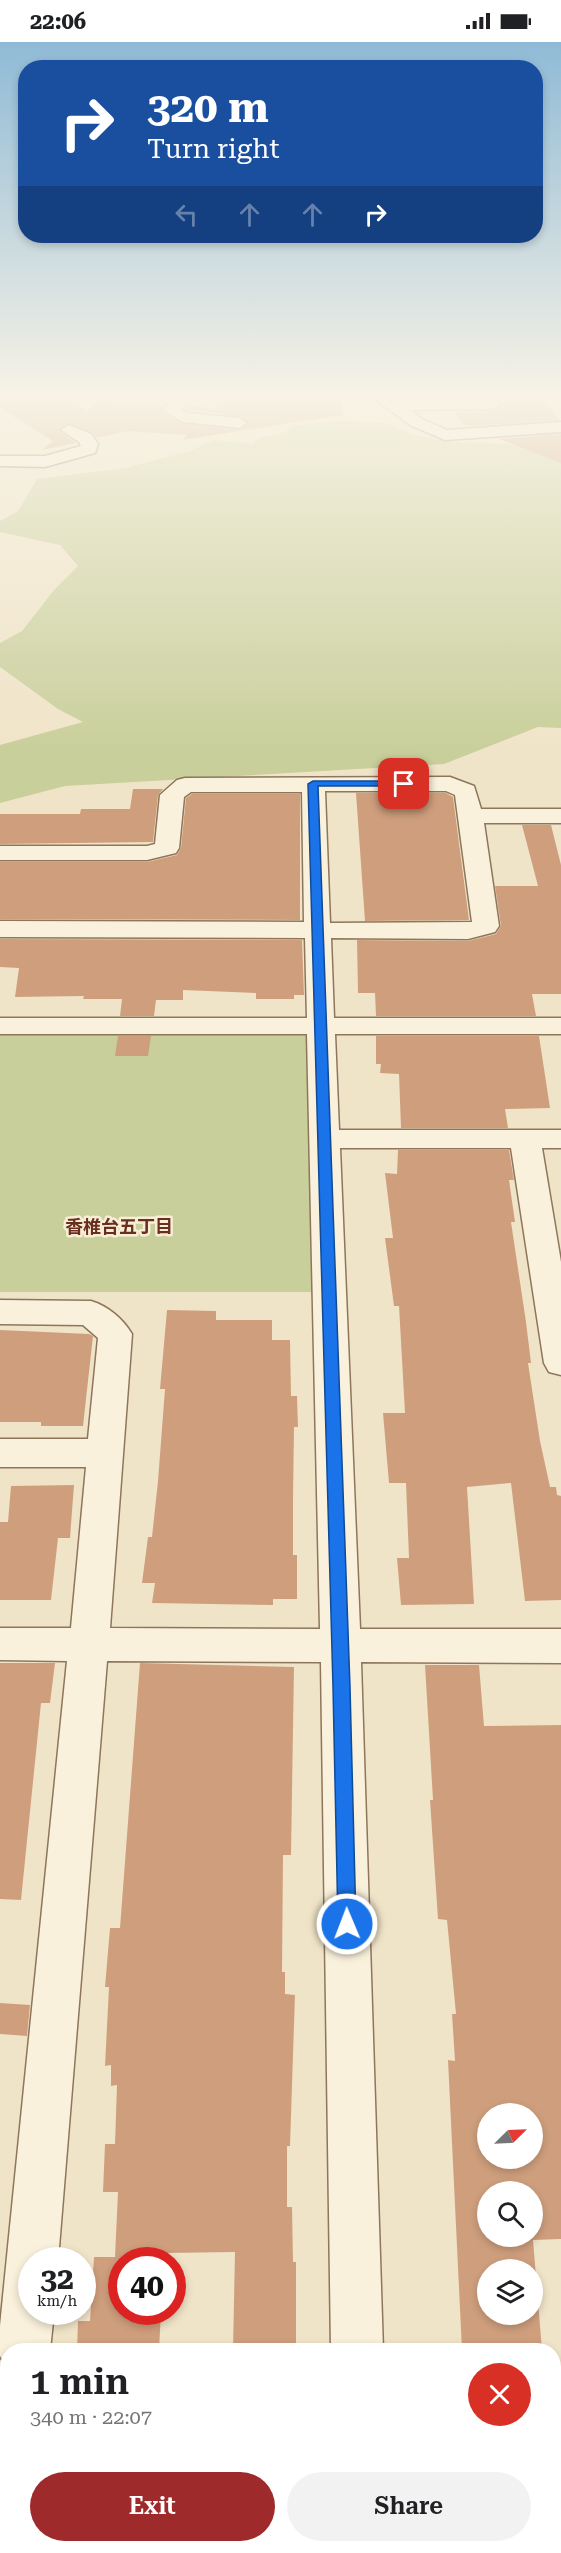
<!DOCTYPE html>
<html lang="en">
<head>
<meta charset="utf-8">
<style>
  :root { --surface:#fff; --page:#f2f2f2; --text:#202124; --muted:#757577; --accent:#9e2a2b }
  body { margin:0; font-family:"Roboto Serif","Noto Sans JP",serif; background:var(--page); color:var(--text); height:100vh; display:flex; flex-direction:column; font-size:22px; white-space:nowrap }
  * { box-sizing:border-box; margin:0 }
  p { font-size:20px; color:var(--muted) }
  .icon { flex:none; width:33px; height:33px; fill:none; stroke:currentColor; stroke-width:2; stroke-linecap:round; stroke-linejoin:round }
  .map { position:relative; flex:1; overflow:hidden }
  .details { position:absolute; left:0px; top:2301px; width:561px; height:210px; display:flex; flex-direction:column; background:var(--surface); border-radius:24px 24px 0 0; box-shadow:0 3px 9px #0003 }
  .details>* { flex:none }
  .banner { position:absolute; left:18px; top:18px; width:525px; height:183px; border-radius:24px; box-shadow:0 3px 9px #0003; background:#1a4fa0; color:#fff; overflow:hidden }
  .needle { width:39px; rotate:66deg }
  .buttons { position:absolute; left:477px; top:2061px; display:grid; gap:12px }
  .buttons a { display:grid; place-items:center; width:66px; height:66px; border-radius:50%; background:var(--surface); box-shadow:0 3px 9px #0003; font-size:30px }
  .speed { position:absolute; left:18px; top:2205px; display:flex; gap:12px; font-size:30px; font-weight:700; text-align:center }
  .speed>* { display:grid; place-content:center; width:78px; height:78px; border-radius:50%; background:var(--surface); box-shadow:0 3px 9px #0003; line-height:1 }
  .speed small { font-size:15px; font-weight:400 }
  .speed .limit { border:9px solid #d22; background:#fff; color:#111 }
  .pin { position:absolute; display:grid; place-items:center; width:51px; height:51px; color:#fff; margin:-26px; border-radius:12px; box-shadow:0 3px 9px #0006 }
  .me { position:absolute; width:66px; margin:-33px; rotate:359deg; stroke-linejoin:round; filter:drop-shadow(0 0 4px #0008) }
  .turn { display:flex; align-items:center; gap:21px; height:126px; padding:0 30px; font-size:27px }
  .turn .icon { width:78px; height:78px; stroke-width:2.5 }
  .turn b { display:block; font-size:42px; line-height:51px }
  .lanes { display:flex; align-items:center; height:57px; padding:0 30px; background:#0003; justify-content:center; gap:30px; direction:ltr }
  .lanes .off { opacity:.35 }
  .round { display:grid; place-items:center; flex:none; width:63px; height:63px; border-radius:32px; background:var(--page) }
  .head { display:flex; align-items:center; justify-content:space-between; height:102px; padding:0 30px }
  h1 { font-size:36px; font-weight:600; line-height:45px }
  .button { display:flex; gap:12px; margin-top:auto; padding:12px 30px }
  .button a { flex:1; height:69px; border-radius:36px; background:var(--accent); color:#fff; font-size:24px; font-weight:600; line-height:69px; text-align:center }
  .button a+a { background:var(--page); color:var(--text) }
  .status { display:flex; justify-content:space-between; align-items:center; height:42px; padding:0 30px; background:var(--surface); direction:ltr }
  .status svg { height:16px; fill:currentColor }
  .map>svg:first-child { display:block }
  .green { fill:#c9cf9b }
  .building { fill:#cf9f7d; fill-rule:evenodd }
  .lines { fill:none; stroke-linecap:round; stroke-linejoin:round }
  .minor-casing { stroke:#8d765c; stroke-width:3 }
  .minor { fill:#faf1dc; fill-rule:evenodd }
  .route { fill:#1a73e8; stroke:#114b97; stroke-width:1.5 }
  .labels { text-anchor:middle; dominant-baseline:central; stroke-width:5; stroke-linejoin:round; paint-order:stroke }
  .neighbourhood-label { font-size:18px; font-weight:bold; fill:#6b2e1e; stroke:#f7eed8 }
</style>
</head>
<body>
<div class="status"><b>22:06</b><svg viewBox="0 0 49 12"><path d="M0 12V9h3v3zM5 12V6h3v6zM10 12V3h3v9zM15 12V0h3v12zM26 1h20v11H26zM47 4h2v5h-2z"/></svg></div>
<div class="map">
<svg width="561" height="2511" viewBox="0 0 561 2511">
  <rect width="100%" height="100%" fill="#f0e4c8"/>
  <!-- green -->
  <path class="green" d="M339 379 386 381 413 393 453 400 508 402 561 419V686L538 685 444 722 65 744 0 761V703L83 680 58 667 0 625V601L22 589 54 548 78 524 60 503 0 490V479L18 469 37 437 126 426 190 409 214 398 252 402 259 396 287 390 290 384Z
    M307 989 316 999 314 1250H0V991Z"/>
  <!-- building -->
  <path class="building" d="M0 357H74L87 369 99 358 164 364 162 370 183 382 239 388 249 382 240 374 184 367 188 363 214 366 223 357H342L343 373 182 398 187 393 128 389 96 396 92 390 68 381 59 389 76 401 42 408 53 399 0 366Z
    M499 357H541L560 378 469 384 463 382 455 370 493 369 502 362Z
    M561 392V421L499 397Z
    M133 747H163L158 753 153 800 0 802V772H80L81 767H130Z
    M356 751H446L453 755 469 878 365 879Z
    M192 752H300V878L0 877V820H147L177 813 181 806 186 756Z
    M522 783H551L561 823V952H532L536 974H376L375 951H358L357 898 468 899 496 892 501 884 495 844H538Z
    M0 897 302 898 304 953H294V957H256V951L183 948V958H156L154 974H120L122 957H83L84 954 15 955 19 926 0 925Z
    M118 994H151L148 1014H115Z
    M376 994H539L550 1066 505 1067 508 1086H401L399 1032 380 1031 381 1022H376Z
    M398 1108H509L514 1138H509L515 1180H511L526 1280 531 1321H528L540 1399 550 1445H556L557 1453 561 1454V1558L525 1559 511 1441 467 1445 474 1562 401 1563 397 1516H409L406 1441H389L383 1371H405L399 1264H394L385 1196H393L385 1131 397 1132Z
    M167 1268 216 1269V1278H272V1298H290L291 1354H297L298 1385H294L293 1457V1513H297V1557H273V1563L152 1561 155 1541H142L148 1495H152L158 1439 165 1347H160Z
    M0 1288 89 1292 93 1294 83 1384H41V1380H0Z
    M74 1443 70 1496H58L51 1558H0V1480H8L11 1444Z
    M0 1621H55L50 1661H41L21 1858 0 1857Z
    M140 1621 294 1625 291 1813H283L282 1930H285V1952L295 1953 290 2104H287V2165H292L293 2220H296V2308H233L235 2210 164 2211 163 2218H122V2270H161L159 2308H77L78 2279H90L94 2215H115L118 2150H103L105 2102H115L117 2043 111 2044V2023L105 2024 109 1945H105L110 1886H120Z
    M425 1623H479L484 1684 561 1683V2197L533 2198 542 2308H462L448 2018 455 2019 452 1972H456L447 1878 438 1877 430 1758H433ZM488 2072H532V2116H488ZM488 2150H532V2194H488ZM488 2228H532V2272H488Z
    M0 1961 30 1963 27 1994 0 1992Z"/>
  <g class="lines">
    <!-- minor casing -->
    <g class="minor-casing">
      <path id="minor" d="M173 357H190L181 367 187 371 239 376 247 381 239 386 183 380 163 368Z
        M375 357H496L500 362 492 367 411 368 422 377 447 388 561 380V390L445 398 410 383Z
        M69 383 91 392 98 402 95 411 45 425 0 424V414H45L81 404 79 400 61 388Z
        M450 735 474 744 481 767H561V781H484L499 884 495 890 468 897 331 896 334 976H561V992H335L339 1088H561V1106H542L561 1220V1333L549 1330 544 1321 511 1106H340L360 1587H561V1621L361 1620 383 2308H331L321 1620 107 1619 58 2218H32V2270H54L50 2308H8V2328L0 2314V2284L67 1619 0 1618V1586H71L86 1425H0V1397H88L98 1296 83 1283 0 1282V1258L91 1259C108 1264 123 1277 132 1292L110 1586 320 1587 307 992H0V976H307L305 896 0 895V879L304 880 302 750H191L184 755 179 806 176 811 147 818H0V804H147L155 802 160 753 177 738 185 736ZM325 749H446L455 753 472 880 330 881Z
        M0 2363H8V2417H0Z
        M8 2441V2504H32L31 2511H0V2444Z
        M336 2504H392V2511H336Z"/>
    </g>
    <!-- minor -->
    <use href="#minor" class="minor"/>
  </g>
  <!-- sky -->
  <linearGradient id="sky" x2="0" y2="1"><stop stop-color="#8fbad6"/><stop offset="0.5" stop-color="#f8f3e6"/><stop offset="1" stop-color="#f8f3e6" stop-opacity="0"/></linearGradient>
  <rect width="561" height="708" fill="url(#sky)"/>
  <!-- route -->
  <path class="route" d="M404 739 408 740V744H318L350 1645 356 1882 354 1888 347 1891 341 1888 338 1882 333 1645 308 742 313 739Z"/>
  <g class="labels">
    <!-- neighbourhood labels -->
    <g class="neighbourhood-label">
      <text x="119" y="1184">香椎台五丁目</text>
    </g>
  </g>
</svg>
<div class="buttons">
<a><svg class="needle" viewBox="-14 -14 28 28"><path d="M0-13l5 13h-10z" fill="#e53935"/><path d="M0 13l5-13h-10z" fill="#757577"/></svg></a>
<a><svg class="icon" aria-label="search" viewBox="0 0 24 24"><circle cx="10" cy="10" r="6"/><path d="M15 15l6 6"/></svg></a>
<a><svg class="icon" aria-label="layers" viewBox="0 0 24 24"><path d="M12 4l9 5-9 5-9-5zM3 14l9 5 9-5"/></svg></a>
</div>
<div class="speed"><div>32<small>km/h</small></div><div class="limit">40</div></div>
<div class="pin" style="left:404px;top:742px;background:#d93025"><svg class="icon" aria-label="arrive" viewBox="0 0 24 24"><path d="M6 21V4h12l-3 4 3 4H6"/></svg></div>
<svg class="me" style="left:347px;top:1882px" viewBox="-20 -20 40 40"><circle r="17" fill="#1a73e8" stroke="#fff" stroke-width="3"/><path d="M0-11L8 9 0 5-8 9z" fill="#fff"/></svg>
<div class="banner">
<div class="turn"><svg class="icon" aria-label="right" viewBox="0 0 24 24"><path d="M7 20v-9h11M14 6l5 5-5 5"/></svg><div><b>320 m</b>Turn right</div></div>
<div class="lanes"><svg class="icon off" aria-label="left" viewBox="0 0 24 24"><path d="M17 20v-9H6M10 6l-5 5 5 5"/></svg><svg class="icon off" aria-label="ahead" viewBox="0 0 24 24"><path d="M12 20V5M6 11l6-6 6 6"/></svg><svg class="icon off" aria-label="ahead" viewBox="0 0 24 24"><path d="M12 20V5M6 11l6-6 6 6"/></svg><svg class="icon" aria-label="right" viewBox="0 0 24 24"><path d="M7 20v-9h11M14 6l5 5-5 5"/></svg></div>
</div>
<section class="details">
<div class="head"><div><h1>1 min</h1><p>340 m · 22:07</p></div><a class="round" style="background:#d93025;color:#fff"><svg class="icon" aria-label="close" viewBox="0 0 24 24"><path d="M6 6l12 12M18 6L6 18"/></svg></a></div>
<div class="button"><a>Exit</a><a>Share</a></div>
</section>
</div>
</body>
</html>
